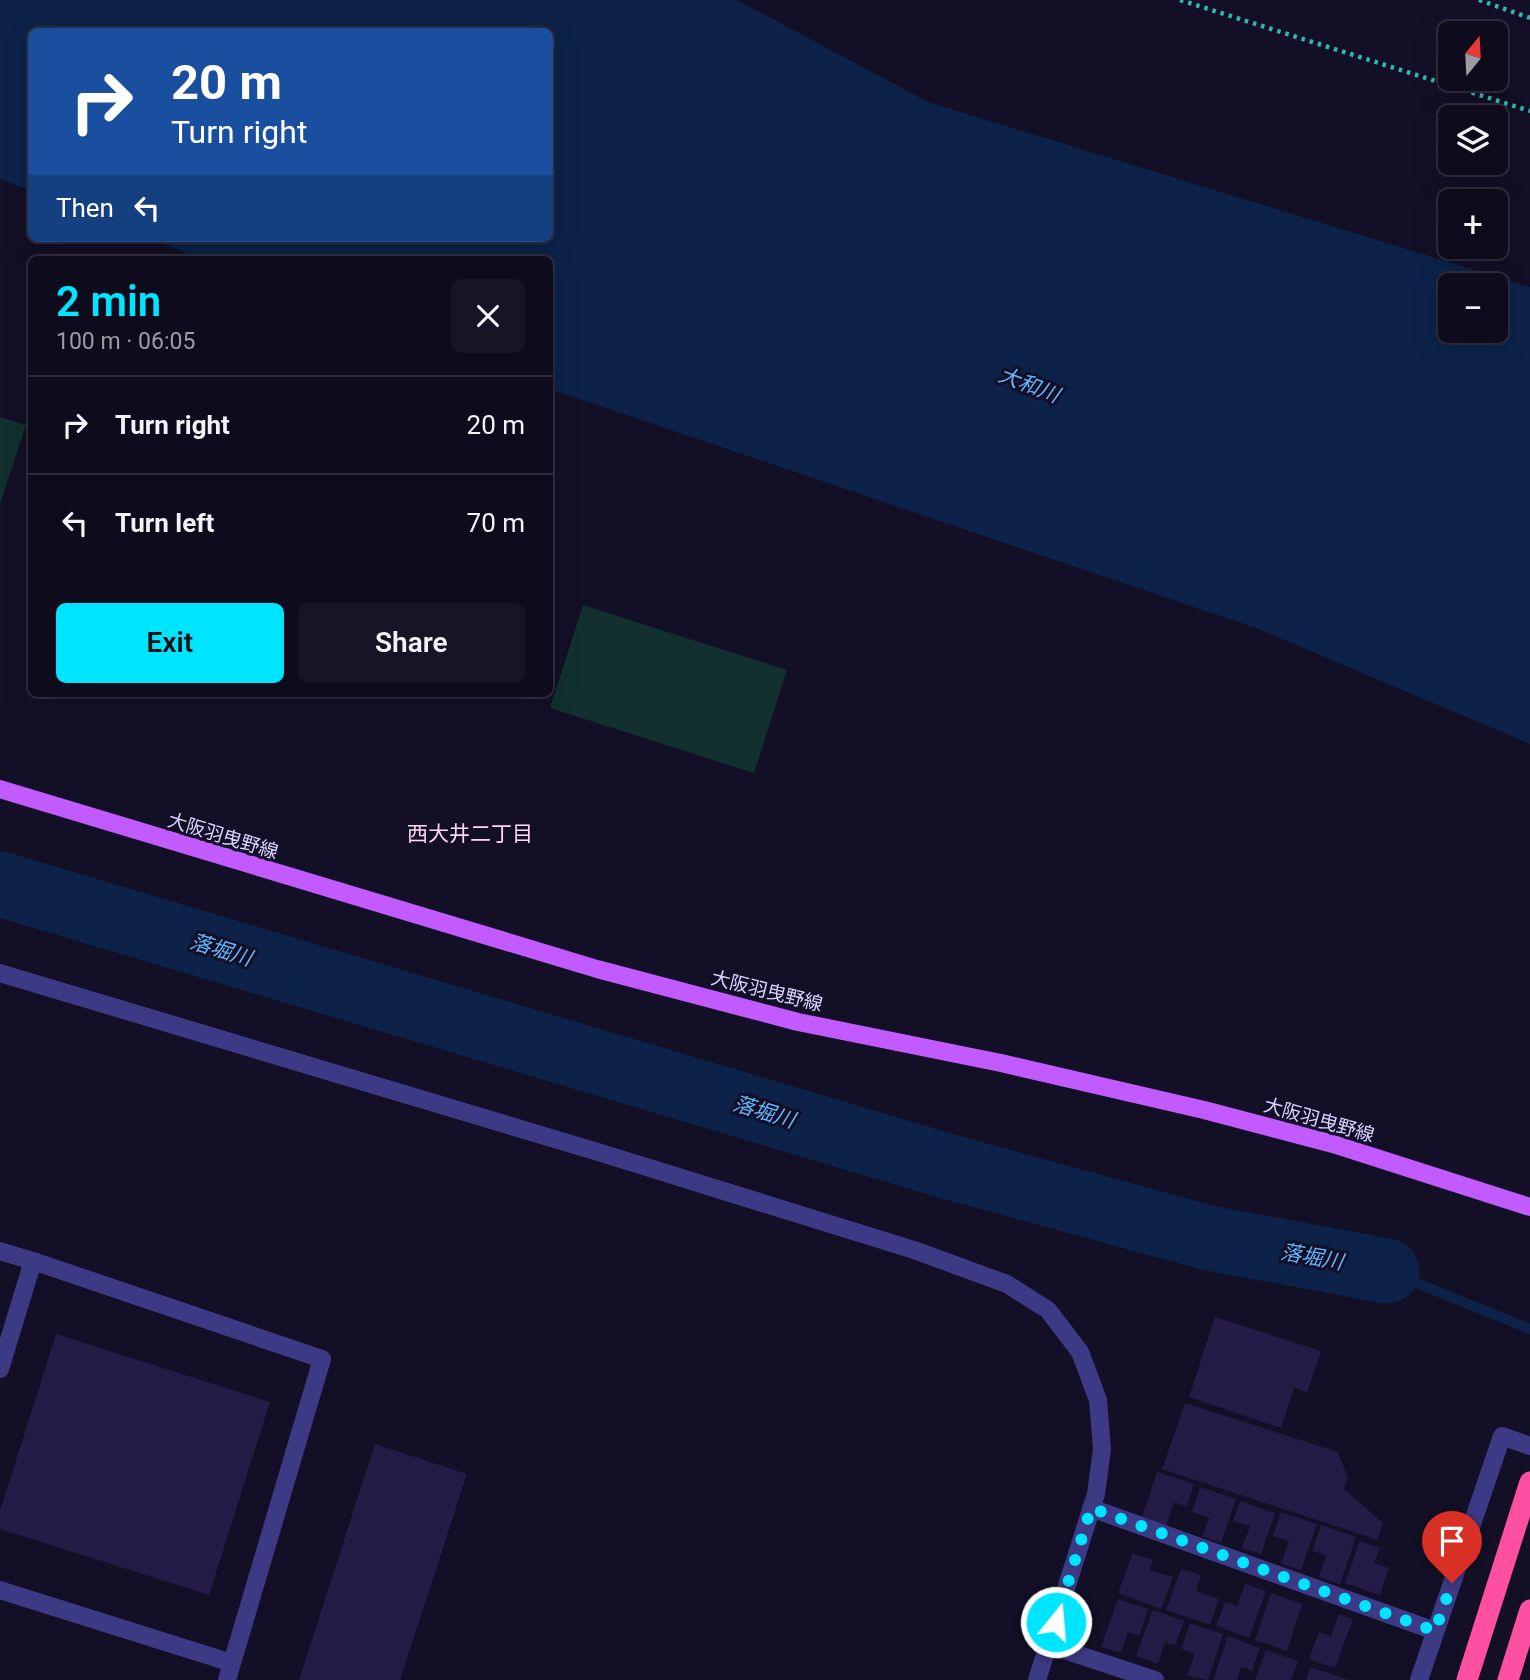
<!DOCTYPE html>
<html lang="en">
<head>
<meta charset="utf-8">
<style>
  :root { --surface:#0e0b1c; --page:#171425; --text:#f1f3f6; --muted:#9b9ba3; --line:#2e2b3b; --accent:#00e5ff }
  body { margin:0; font-family:Roboto,"Noto Sans JP",sans-serif; background:var(--page); color:var(--text); height:100vh; display:flex; flex-direction:column; font-size:26px; white-space:nowrap }
  * { box-sizing:border-box; margin:0 }
  p { font-size:23px; color:var(--muted) }
  .icon { flex:none; width:38px; height:38px; fill:none; stroke:currentColor; stroke-width:2; stroke-linecap:round; stroke-linejoin:round }
  .map { position:relative; flex:1; overflow:hidden }
  .details { position:absolute; left:28px; top:256px; width:525px; height:441px; display:flex; flex-direction:column; background:var(--surface); border-radius:10px; box-shadow:0 7px 28px #0002,0 0 0 2px var(--line) }
  .details>* { flex:none }
  .guide { position:absolute; left:28px; top:28px; width:525px; height:214px; border-radius:10px; box-shadow:0 7px 28px #0002,0 0 0 2px var(--line); background:#1a4fa0; color:#fff; overflow:hidden }
  .needle { width:46px; rotate:18deg }
  .tools { position:absolute; left:1438px; top:21px; display:grid; gap:14px }
  .tools a { display:grid; place-items:center; width:70px; height:70px; border-radius:10px; background:var(--surface); box-shadow:0 7px 28px #0002,0 0 0 2px var(--line); font-size:35px }
  .pin { position:absolute; display:grid; place-items:center; width:60px; height:60px; color:#fff; margin:-72px -30px; border-radius:50% 50% 50% 0; rotate:-45deg; box-shadow:0 0 7px #0007 }
  .pin .icon { rotate:45deg }
  .me { position:absolute; width:77px; margin:-38px; rotate:17deg; stroke-linejoin:round; filter:drop-shadow(0 0 5px #0008) }
  .turn { display:flex; align-items:center; gap:24px; height:147px; padding:0 28px; font-size:32px }
  .turn .icon { width:91px; height:91px; stroke-width:2.5 }
  .turn b { display:block; font-size:49px; line-height:60px }
  .then { display:flex; align-items:center; height:66px; padding:0 28px; background:#0003; gap:14px; font-size:26px }
  .round { display:grid; place-items:center; flex:none; width:74px; height:74px; border-radius:10px; background:var(--page) }
  .headline { display:flex; align-items:center; justify-content:space-between; height:119px; padding:0 28px }
  h1 { font-size:42px; font-weight:600; line-height:52px; color:var(--accent) }
  .button { display:flex; gap:14px; margin-top:auto; padding:14px 28px }
  .button a { flex:1; height:80px; border-radius:10px; background:var(--accent); color:#111; font-size:28px; font-weight:600; line-height:80px; text-align:center }
  .button a+a { background:var(--page); color:var(--text) }
  ul { padding:0; list-style:none }
  li { display:flex; align-items:center; gap:21px; height:98px; padding:0 28px; border-top:2px solid var(--line) }
  li div { flex:1 }
  li b { display:block; font-size:26px }
  li em { font-style:normal }
  .map>svg:first-child { display:block }
  .green { fill:#12302f }
  .water { fill:#0c2248; fill-rule:evenodd }
  .lines { fill:none; stroke-linecap:round; stroke-linejoin:round }
  .stream { stroke:#0c2248; stroke-width:10 }
  .river { stroke:#0c2248; stroke-width:65 }
  .building { fill:#241b47 }
  .path { stroke:#2fb8b0; stroke-width:4.5; stroke-dasharray:3.5 5; stroke-linecap:butt }
  .minor { stroke:#3d3a85; stroke-width:18 }
  .major { stroke:#c25bff; stroke-width:18 }
  .highway { stroke:#ff4fa3; stroke-width:21 }
  .route { stroke:#00e5ff; stroke-width:12; stroke-dasharray:0 21.6 }
  .labels { text-anchor:middle; dominant-baseline:central; stroke-width:6; stroke-linejoin:round; paint-order:stroke }
  .street-label { font-size:19px; fill:#d9d4ff; stroke:#130f26 }
  .water-label { font-size:21px; font-style:italic; fill:#62b6ff; stroke:#130f26 }
  .neighbourhood-label { font-size:21px; fill:#ffd6f0; stroke:#130f26 }
</style>
</head>
<body>
<div class="map">
<svg width="1530" height="1680" viewBox="0 0 1530 1680">
  <rect width="100%" height="100%" fill="#130f26"/>
  <!-- green -->
  <path class="green" d="M0 417 26 425 0 504Z
    M583 605 787 670 754 773 550 708Z"/>
  <!-- water -->
  <path class="water" d="M0 0H737L928 102 1530 287V744L1256 628 550 389V259H202L149 238H550V32H32L31 191 0 179ZM1451 285H1496V331H1451Z"/>
  <g class="lines">
    <!-- stream -->
    <path class="stream" d="M1387 1271 1530 1329"/>
    <!-- river -->
    <path class="river" d="M0 884 950 1167 1209 1238 1387 1271"/>
  </g>
  <!-- building -->
  <path class="building" d="M1215 1317 1321 1351 1307 1392 1294 1388 1281 1428 1189 1397Z
    M56 1334 270 1402 209 1595 0 1529V1511Z
    M1185 1403 1338 1452 1348 1478 1344 1489 1383 1523 1378 1540 1162 1469Z
    M375 1444 467 1474 400 1680H299Z
    M1157 1472 1194 1484 1187 1507 1174 1502 1166 1526 1142 1517Z
    M1200 1487 1236 1499 1221 1543 1202 1536 1209 1518 1192 1512Z
    M1240 1501 1275 1513 1261 1554 1242 1548 1250 1526 1233 1521Z
    M1281 1512 1317 1524 1301 1570 1281 1564 1289 1541 1273 1536Z
    M1321 1525 1356 1537 1340 1584 1319 1577 1326 1555 1312 1551Z
    M1360 1541 1380 1548 1374 1563 1389 1568 1380 1595 1345 1583Z
    M1133 1553 1153 1560 1149 1570 1173 1577 1161 1609 1118 1593Z
    M1181 1569 1201 1575 1196 1591 1219 1599 1210 1625 1166 1610Z
    M1245 1584 1266 1591 1249 1638 1216 1626 1225 1602 1237 1606Z
    M1271 1593 1302 1604 1287 1651 1255 1640Z
    M1118 1599 1148 1609 1139 1636 1128 1632 1121 1653 1101 1647Z
    M1153 1610 1184 1621 1175 1646 1165 1642 1158 1664 1136 1656Z
    M1339 1614 1353 1619 1335 1668 1309 1659 1319 1632 1331 1636Z
    M1190 1623 1223 1634 1208 1680 1187 1676 1195 1654 1181 1649Z
    M1228 1636 1260 1648 1252 1671 1241 1667 1237 1680H1213Z
    M1266 1650 1298 1661 1291 1680H1255Z
    M1310 1667 1347 1679V1680H1306Z"/>
  <g class="lines">
    <!-- path -->
    <path class="path" d="M1180 0 1530 111
      M1479 0 1530 18"/>
    <!-- minor -->
    <path class="minor" d="M0 973 598 1152 914 1250 1007 1284 1048 1310 1080 1352 1098 1400 1102 1449 1096 1494 1037 1680
      M0 1251 33 1261
      M0 1369 33 1261 322 1359 227 1680
      M1091 1508 1435 1631
      M0 1590 232 1663
      M1049 1645 1155 1680
      M1419 1680 1502 1436 1530 1446"/>
    <!-- major -->
    <path class="major" d="M0 789 597 969 798 1022 1001 1063 1204 1110 1333 1144 1530 1207"/>
    <!-- highway -->
    <path class="highway" d="M1467 1680 1530 1482
      M1508 1680 1530 1610"/>
  </g>
  <g class="lines">
    <!-- route -->
    <path class="route" d="M1056 1622 1091 1508 1435 1631 1452 1583"/>
  </g>
  <g class="labels">
    <!-- street labels -->
    <g class="street-label">
      <text transform="translate(223 836) rotate(17)">大阪羽曳野線</text>
      <text transform="translate(767 991) rotate(14)">大阪羽曳野線</text>
      <text transform="translate(1319 1120) rotate(16)">大阪羽曳野線</text>
    </g>
    <!-- water labels -->
    <g class="water-label">
      <text transform="translate(1029 385) rotate(21)">大和川</text>
      <text transform="translate(221 950) rotate(17)">落堀川</text>
      <text transform="translate(764 1112) rotate(17)">落堀川</text>
      <text transform="translate(1312 1257) rotate(10)">落堀川</text>
    </g>
    <!-- neighbourhood labels -->
    <g class="neighbourhood-label">
      <text x="470" y="834">西大井二丁目</text>
    </g>
  </g>
</svg>
<div class="tools">
<a><svg class="needle" viewBox="-14 -14 28 28"><path d="M0-13l5 13h-10z" fill="#e53935"/><path d="M0 13l5-13h-10z" fill="#9b9ba3"/></svg></a>
<a><svg class="icon" aria-label="layers" viewBox="0 0 24 24"><path d="M12 4l9 5-9 5-9-5zM3 14l9 5 9-5"/></svg></a>
<a>+</a>
<a>−</a>
</div>
<div class="pin" style="left:1452px;top:1583px;background:#d93025"><svg class="icon" aria-label="arrive" viewBox="0 0 24 24"><path d="M6 21V4h12l-3 4 3 4H6"/></svg></div>
<svg class="me" style="left:1056px;top:1622px" viewBox="-20 -20 40 40"><circle r="17" fill="#00e5ff" stroke="#fff" stroke-width="3"/><path d="M0-11L8 9 0 5-8 9z" fill="#fff"/></svg>
<div class="guide">
<div class="turn"><svg class="icon" aria-label="right" viewBox="0 0 24 24"><path d="M7 20v-9h11M14 6l5 5-5 5"/></svg><div><b>20 m</b>Turn right</div></div>
<div class="then">Then<svg class="icon" aria-label="left" viewBox="0 0 24 24"><path d="M17 20v-9H6M10 6l-5 5 5 5"/></svg></div>
</div>
<section class="details">
<div class="headline"><div><h1>2 min</h1><p>100 m · 06:05</p></div><a class="round"><svg class="icon" aria-label="close" viewBox="0 0 24 24"><path d="M6 6l12 12M18 6L6 18"/></svg></a></div>
<ul>
<li><svg class="icon" aria-label="right" viewBox="0 0 24 24"><path d="M7 20v-9h11M14 6l5 5-5 5"/></svg><div><b>Turn right</b></div><em>20 m</em></li>
<li><svg class="icon" aria-label="left" viewBox="0 0 24 24"><path d="M17 20v-9H6M10 6l-5 5 5 5"/></svg><div><b>Turn left</b></div><em>70 m</em></li>
</ul>
<div class="button"><a>Exit</a><a>Share</a></div>
</section>
</div>
</body>
</html>
